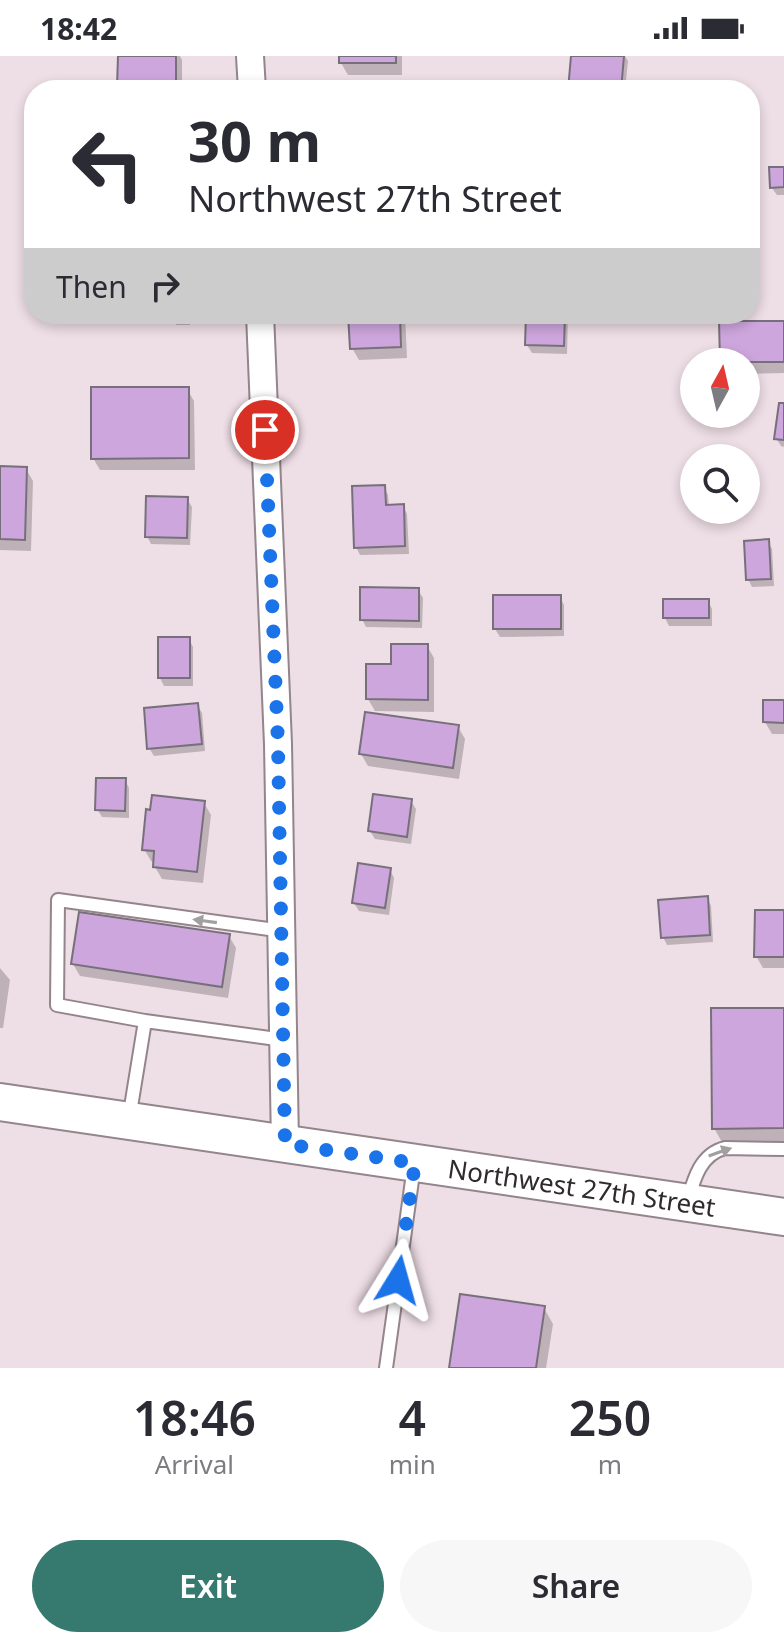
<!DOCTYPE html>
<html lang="en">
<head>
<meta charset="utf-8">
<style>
  :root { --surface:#fff; --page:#f7f7f7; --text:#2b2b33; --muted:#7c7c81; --accent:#367a6f }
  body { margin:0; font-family:"Noto Sans",sans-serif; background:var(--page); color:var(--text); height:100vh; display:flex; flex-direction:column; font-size:30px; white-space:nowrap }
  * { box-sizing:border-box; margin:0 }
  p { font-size:26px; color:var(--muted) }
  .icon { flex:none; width:44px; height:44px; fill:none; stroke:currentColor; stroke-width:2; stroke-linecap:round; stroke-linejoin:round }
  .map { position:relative; height:1312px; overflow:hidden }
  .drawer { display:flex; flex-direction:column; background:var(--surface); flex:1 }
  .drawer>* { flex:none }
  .top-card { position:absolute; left:24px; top:24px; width:736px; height:244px; border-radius:32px; box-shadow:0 4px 12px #0003; background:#fff; color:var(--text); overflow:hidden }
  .needle { width:52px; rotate:8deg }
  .controls { position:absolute; left:680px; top:292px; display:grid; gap:16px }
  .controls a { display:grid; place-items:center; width:80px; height:80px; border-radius:50%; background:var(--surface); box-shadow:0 4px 12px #0003; font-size:40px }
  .pin { position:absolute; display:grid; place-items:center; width:68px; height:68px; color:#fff; margin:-34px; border:4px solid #fff; border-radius:50%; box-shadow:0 2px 8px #0007 }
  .me { position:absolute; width:88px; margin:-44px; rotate:8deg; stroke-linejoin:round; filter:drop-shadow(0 0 6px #0008) }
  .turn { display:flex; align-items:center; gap:28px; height:168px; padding:0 32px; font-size:36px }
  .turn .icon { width:104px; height:104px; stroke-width:2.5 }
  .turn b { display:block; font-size:56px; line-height:68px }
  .then { display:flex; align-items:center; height:76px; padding:0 32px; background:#0003; gap:16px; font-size:30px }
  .eta { display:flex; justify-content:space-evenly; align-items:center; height:136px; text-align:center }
  .eta b { font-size:48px; font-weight:600; line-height:56px }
  .cta { display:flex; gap:16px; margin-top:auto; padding:16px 32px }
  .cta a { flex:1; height:92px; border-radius:48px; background:var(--accent); color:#fff; font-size:32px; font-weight:600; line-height:92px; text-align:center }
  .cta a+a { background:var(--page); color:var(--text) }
  .status { display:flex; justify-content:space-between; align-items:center; height:56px; padding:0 40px; background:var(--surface); direction:ltr }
  .status svg { height:22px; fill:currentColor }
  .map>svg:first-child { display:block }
  .shadow { fill:#0003 }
  .building { fill:#cda6dd; stroke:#77707b; stroke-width:2 }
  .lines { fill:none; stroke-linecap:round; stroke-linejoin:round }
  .service-casing { stroke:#93858b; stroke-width:16 }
  .minor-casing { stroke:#93858b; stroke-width:30 }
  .secondary-casing { stroke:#93858b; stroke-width:40 }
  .service { stroke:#fff; stroke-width:12 }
  .minor { stroke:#fff; stroke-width:26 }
  .secondary { stroke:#fff; stroke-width:36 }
  .oneway { fill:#a19fa0 }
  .route { stroke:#1a73e8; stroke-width:14; stroke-dasharray:0 25.2 }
  .labels { text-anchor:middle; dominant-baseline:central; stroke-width:6; stroke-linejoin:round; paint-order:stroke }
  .street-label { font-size:26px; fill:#2f2a2c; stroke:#fbebf2 }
</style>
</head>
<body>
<div class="status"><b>18:42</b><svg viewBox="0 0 49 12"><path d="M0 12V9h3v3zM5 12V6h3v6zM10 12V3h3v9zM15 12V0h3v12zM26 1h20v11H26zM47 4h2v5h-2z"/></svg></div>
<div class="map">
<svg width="784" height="1312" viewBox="0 0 784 1312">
  <rect width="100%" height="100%" fill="#eedee5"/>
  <!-- shadow -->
  <path class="shadow" d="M120 0H180L182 4V34H121Z
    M341 0H402V19H348L341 7Z
    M573 0H625L628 5 625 34H570Z
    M784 113V139H777L772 132Z
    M171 258H189L190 269H176Z
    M350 258H405L407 302 359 304 352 292Z
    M528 258H568L567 298 532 297 527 289Z
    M784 267V317L746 318V306Z
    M187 333 194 345 195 414H100L93 402Z
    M784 349V391L781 390 776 382Z
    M0 412 26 413 33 425 31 495 0 494Z
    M384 431 388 439 389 450H403L407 458 409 498 360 499 356 491Z
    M187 443 192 451 190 489 151 488 147 480Z
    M768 486 772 493 774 530 752 531 748 523Z
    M418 534 423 542 422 572 366 571 362 563Z
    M560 541 564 549V580L500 581 495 573Z
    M708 545 712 553V570H669L665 562Z
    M189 583 193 591V630H164L160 622Z
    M427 590 434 602V656L375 655 368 643 393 610Z
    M784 646V678H772L765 666Z
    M197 649 202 657 205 695 154 700 149 692Z
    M458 671 465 683 459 723 368 710 361 698Z
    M125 724 129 732V762L102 761 97 753Z
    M411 745 416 753 411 788 375 783 370 775Z
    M204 747 211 759 203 827 162 823 155 811V806L151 805 144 793Z
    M390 814 394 822 389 859 359 855 354 847Z
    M707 842 711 850 713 886 667 889 663 881Z
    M784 856V912H763L756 900Z
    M229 880 236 892 228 942 80 920 73 908Z
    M0 912 10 924 3 972H0Z
    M784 954V1087L723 1088 714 1072Z
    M544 1252 553 1268 546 1312H451Z"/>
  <!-- building -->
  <path class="building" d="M118 0H176V34L117 31Z
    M339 0H396V7H339Z
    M571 0H624L621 34H568Z
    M341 30 387 32V34H341Z
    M769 111H784V131L770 132Z
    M348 258H400L401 291 350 293Z
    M526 258H565L564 290 525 289Z
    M719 265H784V306H720Z
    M91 331H189V402L91 403Z
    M779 347H784V384L774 383Z
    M0 410 27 411 25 484 0 483Z
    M385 429 386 449 404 448 405 490 354 492 352 430Z
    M146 440 188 441 187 482 145 481Z
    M769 483 771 523 746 524 744 485Z
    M360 531 419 532V565L360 564Z
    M493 539H561V573H493Z
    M663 543H709V562H663Z
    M158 581H190V622H158Z
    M391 588H428V644L366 643V608H391Z
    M763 644H784V667L763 666Z
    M198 647 202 688 147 693 144 652Z
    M365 656 459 669 453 712 359 698Z
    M96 722H126L125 755 95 754Z
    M373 738 412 743 407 781 368 775Z
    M152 739 205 745 197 816 153 811 154 795 142 794 146 753 150 754Z
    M358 807 391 812 385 852 352 847Z
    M708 840 710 879 661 882 658 844Z
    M755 854H784V901H754Z
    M79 856 230 878 222 931 71 908Z
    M711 952H784V1072L712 1073Z
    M460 1238 545 1250 536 1312H449Z"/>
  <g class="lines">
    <!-- service casing -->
    <g class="service-casing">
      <path id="service" d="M145 965 57 949 58 844 283 875
        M129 1063 145 965 284 984
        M688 1144C694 1122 701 1098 725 1092L784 1093
        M386 1312 414 1110"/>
    </g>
    <!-- minor casing -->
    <g class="minor-casing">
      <path id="minor" d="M250 0 252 34
        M260 258 278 688 285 1088"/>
    </g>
    <!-- secondary casing -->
    <g class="secondary-casing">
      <g id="secondary">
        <path id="s1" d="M0 1046 784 1161"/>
      </g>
    </g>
    <!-- service -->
    <use href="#service" class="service"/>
    <!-- minor -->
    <use href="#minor" class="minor"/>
    <!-- secondary -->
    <use href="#secondary" class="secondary"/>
  </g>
  <!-- one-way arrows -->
  <defs><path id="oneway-solid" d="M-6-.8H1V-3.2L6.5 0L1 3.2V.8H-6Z" transform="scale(2)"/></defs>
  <g class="oneway">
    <use href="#oneway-solid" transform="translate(205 865) rotate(-172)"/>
    <use href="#oneway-solid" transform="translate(720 1096) rotate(-19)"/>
  </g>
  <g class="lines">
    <!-- route -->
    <path class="route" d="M265 374 278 688 285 1088 415 1107 398 1224"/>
  </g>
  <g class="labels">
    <!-- street labels -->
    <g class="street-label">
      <text stroke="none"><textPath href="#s1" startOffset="588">Northwest 27th Street</textPath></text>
    </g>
  </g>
</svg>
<div class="controls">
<a><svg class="needle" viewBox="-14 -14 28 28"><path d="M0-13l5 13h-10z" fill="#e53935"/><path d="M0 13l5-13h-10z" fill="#7c7c81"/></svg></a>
<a><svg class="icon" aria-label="search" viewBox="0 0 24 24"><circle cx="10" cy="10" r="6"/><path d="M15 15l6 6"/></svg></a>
</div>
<div class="pin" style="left:265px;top:374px;background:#d93025"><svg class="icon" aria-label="arrive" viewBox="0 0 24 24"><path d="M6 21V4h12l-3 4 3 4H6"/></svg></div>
<svg class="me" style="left:398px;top:1224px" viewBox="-20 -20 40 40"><path d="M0-17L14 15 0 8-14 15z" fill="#1a73e8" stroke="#fff" stroke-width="4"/></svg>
<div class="top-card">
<div class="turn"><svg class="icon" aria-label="left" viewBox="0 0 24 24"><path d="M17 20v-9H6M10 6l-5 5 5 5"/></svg><div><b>30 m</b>Northwest 27th Street</div></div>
<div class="then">Then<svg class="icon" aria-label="right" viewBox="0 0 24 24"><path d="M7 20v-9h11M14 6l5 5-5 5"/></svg></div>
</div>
</div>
<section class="drawer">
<div class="eta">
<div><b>18:46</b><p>Arrival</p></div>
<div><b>4</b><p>min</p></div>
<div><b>250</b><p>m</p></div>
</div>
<div class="cta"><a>Exit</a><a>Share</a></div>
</section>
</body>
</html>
